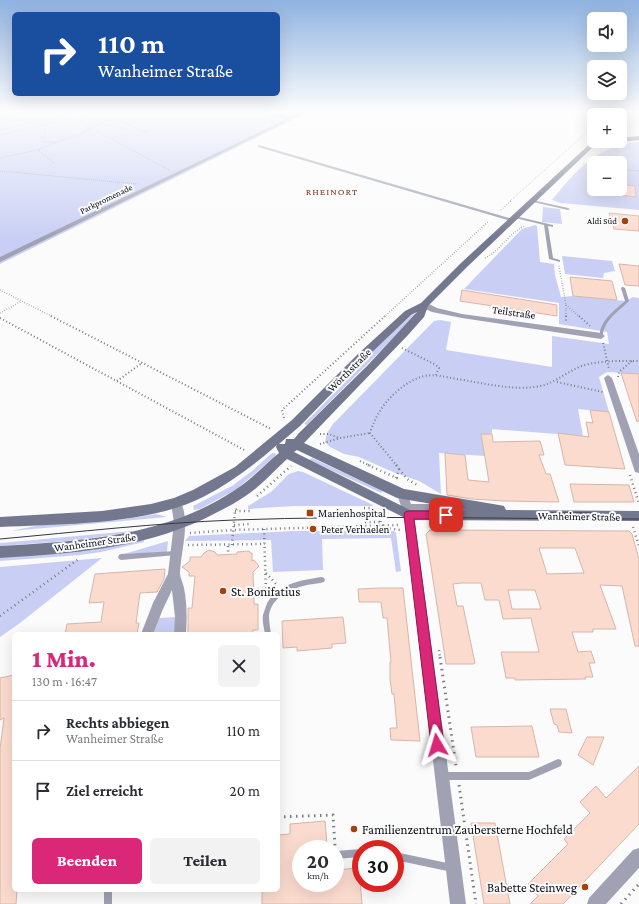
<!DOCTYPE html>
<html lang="de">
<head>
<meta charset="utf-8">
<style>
  :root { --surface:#fff; --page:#f2f2f3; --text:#2b2b33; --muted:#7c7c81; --line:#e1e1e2; --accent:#db2777 }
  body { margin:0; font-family:"Crimson Pro",serif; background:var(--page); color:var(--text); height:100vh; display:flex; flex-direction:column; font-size:15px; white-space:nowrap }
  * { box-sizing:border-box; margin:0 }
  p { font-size:13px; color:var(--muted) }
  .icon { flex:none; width:22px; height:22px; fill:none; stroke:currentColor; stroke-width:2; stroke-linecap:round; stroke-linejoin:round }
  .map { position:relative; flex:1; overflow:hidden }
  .sheet { position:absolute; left:12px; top:632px; width:268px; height:260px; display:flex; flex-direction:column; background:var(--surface); border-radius:6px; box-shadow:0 4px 16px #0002 }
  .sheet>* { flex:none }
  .top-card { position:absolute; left:12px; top:12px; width:268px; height:84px; border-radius:6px; box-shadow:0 4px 16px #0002; background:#1a4fa0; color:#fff; overflow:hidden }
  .controls { position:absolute; left:587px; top:12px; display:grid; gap:8px }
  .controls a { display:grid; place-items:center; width:40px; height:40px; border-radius:6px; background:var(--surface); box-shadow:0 4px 16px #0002; font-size:20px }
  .speed { position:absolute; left:292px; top:840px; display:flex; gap:8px; font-size:20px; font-weight:700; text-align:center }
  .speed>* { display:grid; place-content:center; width:52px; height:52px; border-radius:50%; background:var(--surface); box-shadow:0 4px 16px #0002; line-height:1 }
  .speed small { font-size:10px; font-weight:400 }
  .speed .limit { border:6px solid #d22; background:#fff; color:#111 }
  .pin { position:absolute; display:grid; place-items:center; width:34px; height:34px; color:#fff; margin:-17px; border-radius:8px; box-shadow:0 2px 6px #0006 }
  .me { position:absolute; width:44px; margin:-22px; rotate:353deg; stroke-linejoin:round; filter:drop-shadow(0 0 3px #0008) }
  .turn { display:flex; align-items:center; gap:14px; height:84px; padding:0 20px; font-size:18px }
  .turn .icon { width:52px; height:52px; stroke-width:2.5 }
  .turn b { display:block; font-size:28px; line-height:34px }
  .round { display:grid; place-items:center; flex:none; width:42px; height:42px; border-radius:6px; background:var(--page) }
  .headline { display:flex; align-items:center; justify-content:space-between; height:68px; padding:0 20px }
  h1 { font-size:24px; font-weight:800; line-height:30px; color:var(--accent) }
  .primary-button { display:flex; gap:8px; margin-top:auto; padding:8px 20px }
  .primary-button a { flex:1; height:46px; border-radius:6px; background:var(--accent); color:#fff; font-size:16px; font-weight:800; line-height:46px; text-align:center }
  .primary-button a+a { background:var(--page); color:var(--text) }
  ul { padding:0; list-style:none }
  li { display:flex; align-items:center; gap:12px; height:60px; padding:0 20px; border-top:1px solid var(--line) }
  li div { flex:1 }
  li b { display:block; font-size:15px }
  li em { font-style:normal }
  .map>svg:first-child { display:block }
  .green { fill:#c9cff4; fill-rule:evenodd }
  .water { fill:#aab0d5 }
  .building { fill:#fcdbcf; stroke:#d6b6aa; fill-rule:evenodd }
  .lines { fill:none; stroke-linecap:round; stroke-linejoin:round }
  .path-far4 { stroke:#7b7c81; stroke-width:1; stroke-dasharray:0.5 1.5; stroke-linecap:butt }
  .path-far3 { stroke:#7b7c81; stroke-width:1.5; stroke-dasharray:0.5 2; stroke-linecap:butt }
  .path-far2 { stroke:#7b7c81; stroke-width:2; stroke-dasharray:1 2.5; stroke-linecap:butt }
  .path-far1 { stroke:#7b7c81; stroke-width:2.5; stroke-dasharray:1 3.5; stroke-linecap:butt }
  .path { stroke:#7b7c81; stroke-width:3; stroke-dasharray:1.5 4.5; stroke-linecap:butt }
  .lane { fill:#a0a2b3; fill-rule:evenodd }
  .street { fill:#a0a2b3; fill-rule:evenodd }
  .secondary { fill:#74788f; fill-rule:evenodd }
  .tram { stroke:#36373f; stroke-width:1 }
  .path-bridge { stroke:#7b7c81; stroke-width:1; stroke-dasharray:0.5 1.5; stroke-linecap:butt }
  .route { fill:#db2777; stroke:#8e194d }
  .poi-dot { fill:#a5400f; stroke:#fbfbfb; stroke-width:1.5 }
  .labels { text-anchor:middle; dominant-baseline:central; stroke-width:4; stroke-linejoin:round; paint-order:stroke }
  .far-street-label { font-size:9px; fill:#0b0d16; stroke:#fbfbfb }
  .far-poi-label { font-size:9px; fill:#0b0d16; stroke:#fbfbfb; text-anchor:end }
  .far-neighbourhood-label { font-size:10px; letter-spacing:1px; fill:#7d3b20; stroke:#fbfbfb }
  .street-label { font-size:11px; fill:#0b0d16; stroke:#fbfbfb }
  .poi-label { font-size:11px; fill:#0b0d16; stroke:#fbfbfb; text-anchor:start }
  .near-poi-label { font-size:13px; fill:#0b0d16; stroke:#fbfbfb; text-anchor:start }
</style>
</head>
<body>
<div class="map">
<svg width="639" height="904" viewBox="0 0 639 904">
  <rect width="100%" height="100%" fill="#fbfbfb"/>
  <!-- green -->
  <path class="green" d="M37 111H64L60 114H70L75 117 99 111H311L0 264V119Z
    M639 142V210L561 203 552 200C576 170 598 145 639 142ZM594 163H620V189H594Z
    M543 207 560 209 562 224 542 222Z
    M535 225 537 226 540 262 554 264 555 275 561 297 573 296 626 301 633 297 639 298V374L607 372 599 377 609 412 578 409 583 436 492 429V434H481L485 456 439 453 441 494 419 481 393 472 359 457 344 454 330 447 325 442 327 433 333 424 434 321 440 320 451 322 446 350 552 367V336L609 344 607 332 559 324V303L464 289 522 229Z
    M562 256 612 261 615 271 604 273 603 278 565 274Z
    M417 313V314L307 425 304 424 341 386 364 359 410 316Z
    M272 453H275L276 455 237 489 200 509 194 510 193 506 232 486 252 471Z
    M312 458 383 491 381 493 309 460Z
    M298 471 303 472 373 505V506H294L248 509V506L271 492 289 474Z
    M156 514 167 517 11 531 40 525 126 519Z
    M132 531V532L79 540 0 546V543Z
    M294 531H394L396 533 401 571 396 572 391 538 322 539 323 570 273 572 271 540 185 541 189 536Z
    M144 540V542L101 552 80 555 0 561V557L90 550Z
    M168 541 167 552 124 554Z
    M102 558 20 623 0 637V567Z
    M176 617 174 634H153L159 618Z"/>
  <!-- water -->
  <path class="water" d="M0 111H37L0 119Z"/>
  <!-- building -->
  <path class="building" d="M620 184 635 186 636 197 620 195Z
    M609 213 639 216V231L614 229Z
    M619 264 639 266V286L625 285Z
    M570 277 612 281 617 300 573 296Z
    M462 290 557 305V316L460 301Z
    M621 373 639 374V421L637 422Z
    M590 410 609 412 625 469 565 465 558 433 589 437 586 422 593 423Z
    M481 434H492L493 442 540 441 544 455H539L546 474H550L559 502 504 501 472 499 447 495 445 453 465 455 468 480 489 482Z
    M570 484 629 485 634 502H574Z
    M430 530 629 531 632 534 639 559V646H635L622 586 600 585 616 629H593V632H572L578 652 591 651 595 663H589L593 677H585L586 679 515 680V678H506L501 652H539L531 618 503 619 499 600H485L481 583H461L453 584 457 606H463L475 663 474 664H446L426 534ZM539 548H575L584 573 547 574ZM508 590H535L541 609H512Z
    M209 550 215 552 217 555 237 554V552L249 551 250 553H252V561L254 560 259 566 253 572 254 604H258V630H253V634H188V608H192L195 576H189V572L182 567 190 561V557H201L204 553Z
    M165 569 164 579 157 592 140 593 136 623H139L137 634H65L67 624 101 622 104 602 89 603 95 574Z
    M380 588H403L420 741 391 740 390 728H397L394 694H392L390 679V662H391L387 618H383L381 602H359L358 589Z
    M343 617 346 643 332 644V648L297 651V647L283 648 282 621Z
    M14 675V890H17L16 904H0V749L4 718 0 720V678Z
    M550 709H566L572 733 559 732 557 725 554 724Z
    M532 726 539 757H476L471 727Z
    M587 737H604L593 765 578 755Z
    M639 766V824L563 904H530L538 896 528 884 568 844 564 839 590 813 580 802 596 786 606 798Z
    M325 821 327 844 324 845 325 849H301V883H335V870L359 868 362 904H262V890H278V835L290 834V824Z
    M471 823H495L510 904H484Z"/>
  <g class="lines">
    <!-- path-far4 -->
    <path class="path-far4" d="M100 114 121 111
      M58 115H70
      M108 121 126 115 127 112
      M82 123 169 170
      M101 123 122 115 127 111
      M46 124 43 142H56
      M87 126 100 124 147 132 115 120
      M0 130 59 116 62 111
      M83 131 97 125
      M0 135 94 113 99 114
      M38 150 54 163
      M0 158 37 150 84 132
      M583 164 594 167
      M620 169 639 171
      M0 171 138 184
      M510 201 594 126"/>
    <!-- path-far3 -->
    <path class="path-far3" d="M501 210 512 200
      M485 258C501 250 511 231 525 226
      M559 266 566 305V317
      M0 290 53 317
      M566 305 580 317
      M0 313 22 301
      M384 317 489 221"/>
    <!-- path-far2 -->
    <path class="path-far2" d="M51 316 271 429
      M566 316V323
      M579 316 590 326
      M0 318 246 451
      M603 343 609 369
      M402 348 436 365 439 368 436 375
      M618 377 619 372 632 361
      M117 381 142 363
      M557 382 603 392
      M284 418 282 410 385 316
      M320 434H329L339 438
      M320 444 340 438 370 433
      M360 461 371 466
      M397 466 370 433C375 417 383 404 395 393 404 385 413 379 424 376 435 374 446 377 457 379 483 383 509 390 535 387 552 385 564 374 579 367 598 360 619 361 639 361"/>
    <!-- path-far1 -->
    <path class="path-far1" d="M368 465 399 479
      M396 465 399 469 396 478
      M399 469 407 479 417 485
      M630 475 639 504
      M257 496 291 466
      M364 508H372
      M235 511H250
      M380 512 381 525
      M365 522H381
      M234 525 250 524
      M382 525 385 528 400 530
      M633 527 639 546
      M264 529 266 594
      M190 533 233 530 400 525
      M188 545 265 544
      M232 545 235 511 237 509
      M228 546V555
      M266 573 276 584
      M253 589H266
      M0 616 80 558
      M439 650 440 658"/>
    <!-- path -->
    <path class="path" d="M440 657 456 766
      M459 785 476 904
      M278 817 333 815 335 847
      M621 904 639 884"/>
    <!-- lane -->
    <path class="lane" d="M259 145 513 219 514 220 511 221 258 147V145Z
      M532 200 568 208 570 209 568 210 533 202 531 201Z
      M515 216 553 225V227L548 226 553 258 560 260V262L549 259 544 225 515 218Z
      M622 287H623L625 288 629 301C621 309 610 316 605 327 603 331 603 334 602 337H600C598 322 615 310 625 301L621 288Z
      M176 551H178L179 553 178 555H176L121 560 119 559 118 557 119 555 121 554Z
      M322 577 324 578 325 580 324 582C317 584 310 584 303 586 288 590 272 598 269 615 269 621 270 628 271 634H265C264 628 262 621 263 615 264 612 265 609 266 606 275 584 301 580 322 577Z
      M558 759 561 760 562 763 561 766 529 780H443L440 779 439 776 440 773 443 772H529Z
      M361 849V857L335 859V851H336Z
      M395 852 452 864 455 865 456 868 455 871 452 872 395 860Z
      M104 890H112V904H104Z"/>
    <!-- street -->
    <path class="street" d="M246 111H258L291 116 302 111H308L0 262V257L287 119Z
      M617 111H622L619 115H614Z
      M620 133 628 138V140H624L620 137Z
      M421 303H427L437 308 462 314 601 333 605 336 601 339 462 318 432 312 421 307Z
      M608 375 612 378 639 454V473L635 472 634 469 604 378Z
      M402 490 406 491 411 504H467L471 505 472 508 471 511 467 512H416L414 515 466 904H450L404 515 397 494 398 491Z
      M176 499 180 500C191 522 181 549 180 573 180 578 183 583 184 588 187 603 187 619 186 634H174L175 617 172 590 163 609 153 634H141L153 603 168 574 174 523 171 503 172 500Z
      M639 848V868L606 904H587L589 898 633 850Z"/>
    <!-- secondary -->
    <path class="secondary" d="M639 136V140L620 142 618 141H620V138Z
      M594 140V141H599L598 143 615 141 592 148 467 267 428 306 424 317 408 335 304 443 404 489 499 505 504 506 506 510 639 511V521L409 520 287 459C273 472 260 487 244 497 231 506 217 512 204 519 136 550 73 553 0 558V546C81 541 165 537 235 490 251 480 264 465 279 453L276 447 277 445C254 465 230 483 203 497 148 525 61 524 0 527V517L102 511 151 504 174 498 193 490 235 467 292 420 359 353 405 311 421 303 461 263ZM417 312 368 365 299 433 294 439H286L285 444H279L300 426 367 357 411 315ZM297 450 397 498 467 510H410L294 452Z"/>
    <!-- tram -->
    <path class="tram" d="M541 513H595
      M0 539C78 532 156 523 234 520 369 515 504 519 639 519"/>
    <!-- path-bridge -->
    <path class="path-bridge" d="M84 132 109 121"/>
  </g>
  <!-- sky -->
  <linearGradient id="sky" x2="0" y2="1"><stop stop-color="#8fb2e0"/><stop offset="0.47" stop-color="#fdfdfd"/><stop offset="1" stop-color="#fdfdfd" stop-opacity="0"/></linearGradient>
  <rect width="639" height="238" fill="url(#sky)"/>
  <!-- route -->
  <path class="route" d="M409 511H446L450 512 451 515 450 518 446 519H414L444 745 442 750 437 752 433 750 431 745 404 515 405 512Z"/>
  <!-- markers -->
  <g class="poi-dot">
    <circle cx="625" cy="221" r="4"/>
    <rect x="306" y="509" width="8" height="8" rx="2"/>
    <circle cx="313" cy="529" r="4"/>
    <circle cx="223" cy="591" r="4"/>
    <circle cx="354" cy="829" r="4"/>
    <circle cx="585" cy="887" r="4"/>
  </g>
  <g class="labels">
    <!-- far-street labels -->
    <g class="far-street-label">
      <text transform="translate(106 199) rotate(-26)">Parkpromenade</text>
    </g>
    <!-- far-poi labels -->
    <g class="far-poi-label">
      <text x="617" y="221">Aldi Süd</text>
    </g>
    <!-- far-neighbourhood labels -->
    <g class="far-neighbourhood-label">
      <text x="332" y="191">RHEINORT</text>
    </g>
    <!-- street labels -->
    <g class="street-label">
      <text transform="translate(514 312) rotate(8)">Teilstraße</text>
      <text transform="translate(349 370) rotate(-45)">Wörthstraße</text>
      <text transform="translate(579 516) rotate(1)">Wanheimer Straße</text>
      <text transform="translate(95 542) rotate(-8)">Wanheimer Straße</text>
    </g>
    <!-- poi labels -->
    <g class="poi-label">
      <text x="318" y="513">Marienhospital</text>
      <text x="321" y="529">Peter Verhaelen</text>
    </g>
    <!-- near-poi labels -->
    <g class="near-poi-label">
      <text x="231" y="591">St. Bonifatius</text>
      <text x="362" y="829">Familienzentrum Zaubersterne Hochfeld</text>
      <text x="577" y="887" text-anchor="end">Babette Steinweg</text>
    </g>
  </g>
</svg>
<div class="controls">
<a><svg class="icon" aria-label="sound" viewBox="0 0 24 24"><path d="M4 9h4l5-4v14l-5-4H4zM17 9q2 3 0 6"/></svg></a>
<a><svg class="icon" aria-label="layers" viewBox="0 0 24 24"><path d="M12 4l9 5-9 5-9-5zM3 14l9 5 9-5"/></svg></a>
<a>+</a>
<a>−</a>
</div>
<div class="speed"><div>20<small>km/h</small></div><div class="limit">30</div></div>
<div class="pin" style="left:446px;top:515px;background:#d93025"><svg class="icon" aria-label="arrive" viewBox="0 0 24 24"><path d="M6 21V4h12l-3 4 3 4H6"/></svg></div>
<svg class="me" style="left:437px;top:745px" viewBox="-20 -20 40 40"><path d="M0-17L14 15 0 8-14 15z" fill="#db2777" stroke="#fff" stroke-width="4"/></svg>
<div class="top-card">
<div class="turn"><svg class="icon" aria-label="right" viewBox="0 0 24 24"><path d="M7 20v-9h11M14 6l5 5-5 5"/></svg><div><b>110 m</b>Wanheimer Straße</div></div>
</div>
<section class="sheet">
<div class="headline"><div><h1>1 Min.</h1><p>130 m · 16:47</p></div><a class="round"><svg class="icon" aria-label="close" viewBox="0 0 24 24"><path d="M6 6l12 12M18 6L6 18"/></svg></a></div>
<ul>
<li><svg class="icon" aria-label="right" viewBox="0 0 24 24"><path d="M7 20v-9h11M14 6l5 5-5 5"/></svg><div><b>Rechts abbiegen</b><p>Wanheimer Straße</p></div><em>110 m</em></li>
<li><svg class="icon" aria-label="arrive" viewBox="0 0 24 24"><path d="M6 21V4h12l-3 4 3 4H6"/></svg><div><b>Ziel erreicht</b></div><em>20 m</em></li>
</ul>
<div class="primary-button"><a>Beenden</a><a>Teilen</a></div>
</section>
</div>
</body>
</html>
